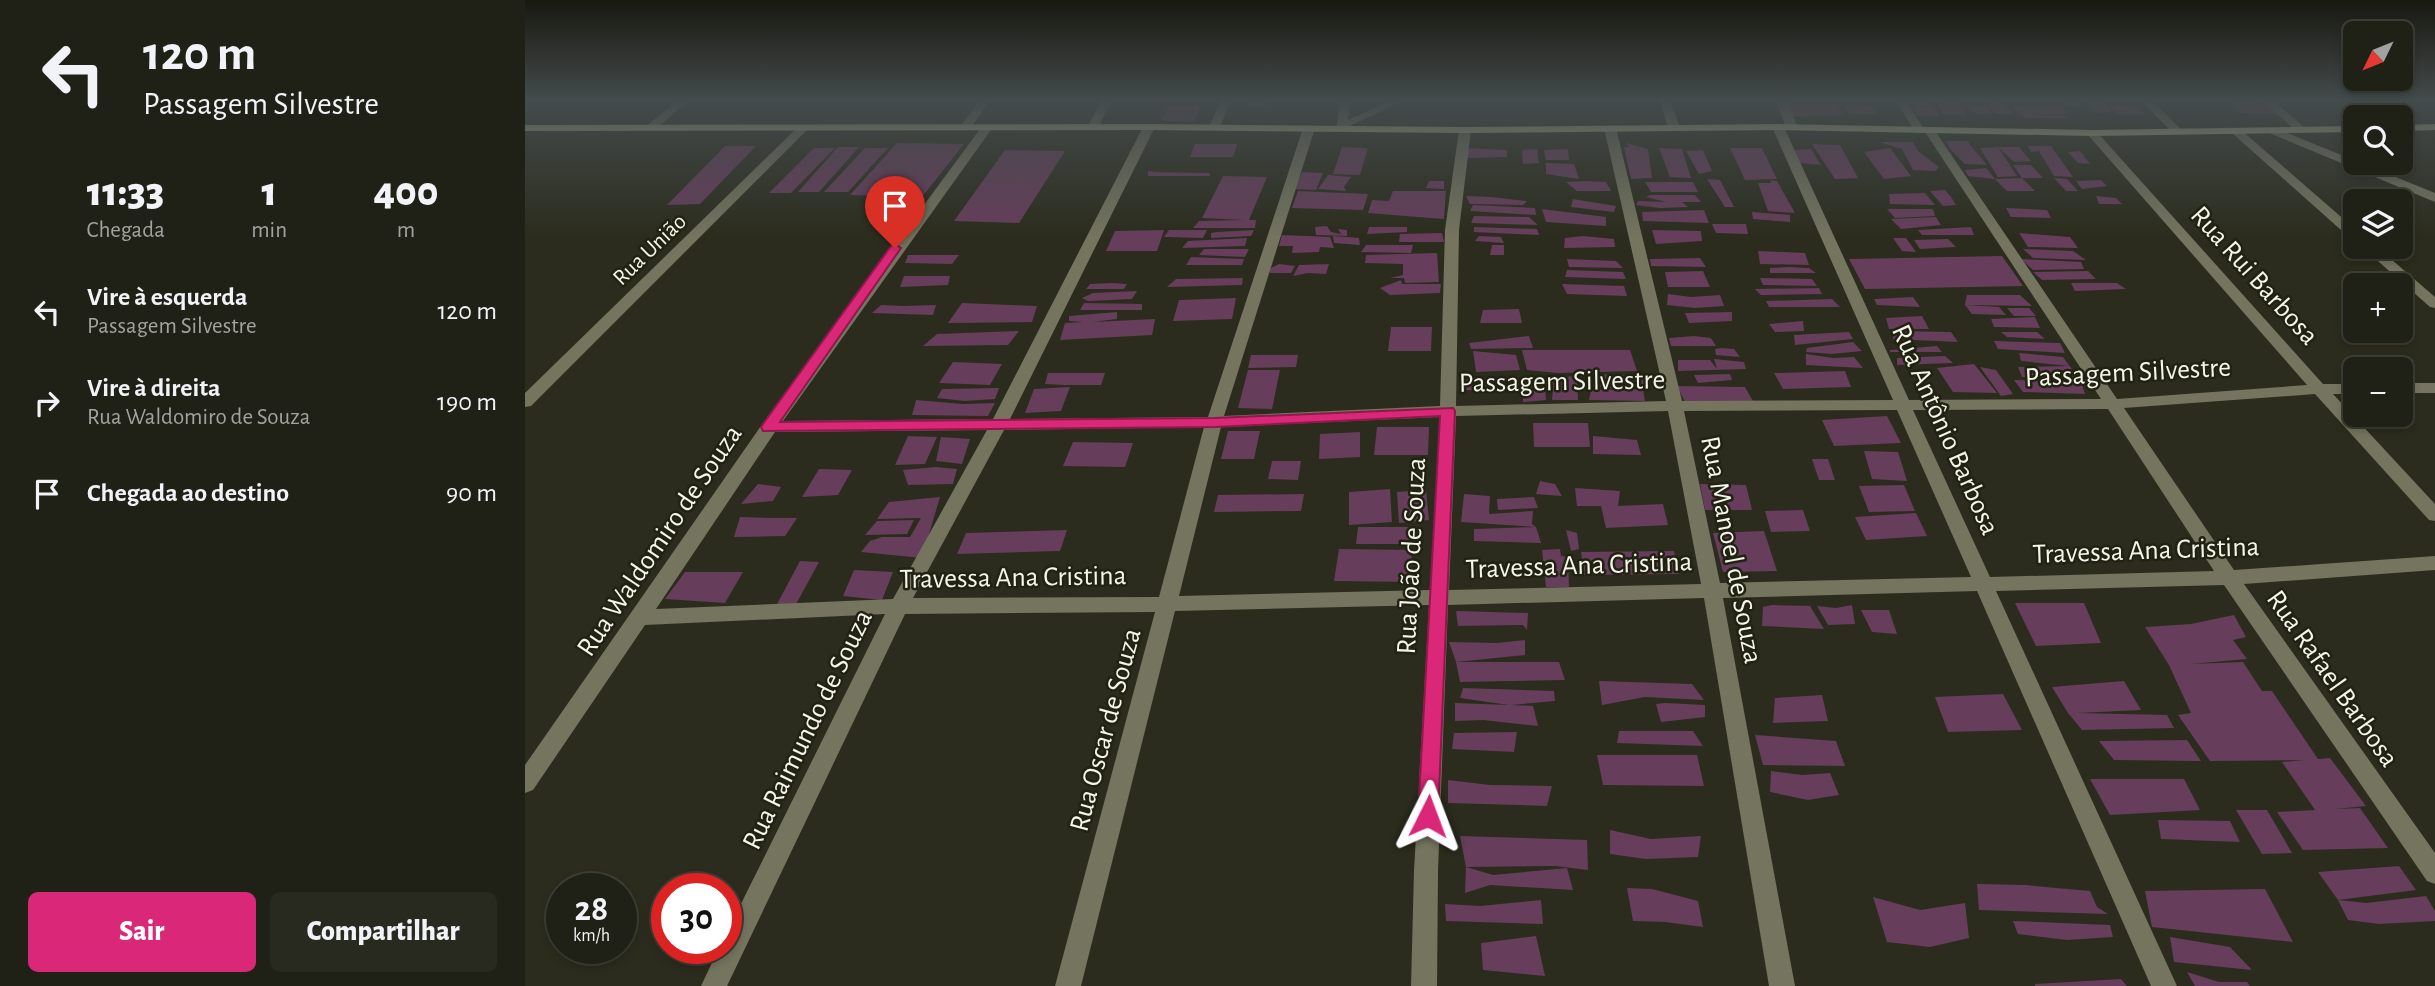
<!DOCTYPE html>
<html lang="pt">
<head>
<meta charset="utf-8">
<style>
  :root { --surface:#202116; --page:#28291f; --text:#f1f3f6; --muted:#a2a3a1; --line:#3d3e35; --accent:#db2777 }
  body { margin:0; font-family:"Alegreya Sans",sans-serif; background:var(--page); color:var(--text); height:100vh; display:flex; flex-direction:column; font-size:26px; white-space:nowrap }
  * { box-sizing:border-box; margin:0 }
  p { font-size:23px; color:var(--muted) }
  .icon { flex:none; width:38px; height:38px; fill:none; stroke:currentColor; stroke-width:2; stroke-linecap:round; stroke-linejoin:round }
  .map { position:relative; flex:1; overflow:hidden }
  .drawer { display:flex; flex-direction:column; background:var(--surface); width:525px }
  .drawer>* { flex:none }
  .top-card { background:#202116; color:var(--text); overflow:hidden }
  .needle { width:46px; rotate:227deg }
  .tools { position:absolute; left:1818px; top:21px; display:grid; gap:14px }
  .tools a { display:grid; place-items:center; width:70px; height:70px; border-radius:10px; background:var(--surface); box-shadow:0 4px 10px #0003,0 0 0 2px var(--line); font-size:35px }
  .speed { position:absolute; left:21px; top:873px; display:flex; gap:14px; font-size:35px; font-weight:700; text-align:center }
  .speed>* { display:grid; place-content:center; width:91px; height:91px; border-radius:50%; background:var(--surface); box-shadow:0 4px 10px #0003,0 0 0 2px var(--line); line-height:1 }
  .speed small { font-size:18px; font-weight:400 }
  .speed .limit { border:10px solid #d22; background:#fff; color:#111 }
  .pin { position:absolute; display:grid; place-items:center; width:60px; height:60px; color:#fff; margin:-72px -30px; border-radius:50% 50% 50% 0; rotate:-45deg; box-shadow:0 0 7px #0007 }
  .pin .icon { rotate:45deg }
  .me { position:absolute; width:77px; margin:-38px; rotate:3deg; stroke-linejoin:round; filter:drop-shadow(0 0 5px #0008) }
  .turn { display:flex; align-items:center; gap:24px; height:147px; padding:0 28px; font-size:32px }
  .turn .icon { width:91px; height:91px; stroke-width:2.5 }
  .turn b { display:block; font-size:49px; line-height:60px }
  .eta { display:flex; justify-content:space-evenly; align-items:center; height:119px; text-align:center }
  .eta b { font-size:42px; font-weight:800; line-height:49px }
  .cta { display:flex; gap:14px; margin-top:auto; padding:14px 28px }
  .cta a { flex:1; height:80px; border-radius:10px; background:var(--accent); color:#fff; font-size:28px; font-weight:800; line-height:80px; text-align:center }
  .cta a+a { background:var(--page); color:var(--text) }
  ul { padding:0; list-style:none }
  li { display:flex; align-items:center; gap:21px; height:91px; padding:0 28px }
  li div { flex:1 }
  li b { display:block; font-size:26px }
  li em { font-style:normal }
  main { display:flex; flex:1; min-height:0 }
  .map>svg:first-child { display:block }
  .building { fill:#663d5b }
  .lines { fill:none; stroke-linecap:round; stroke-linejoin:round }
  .minor { fill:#74745f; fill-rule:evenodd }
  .major { fill:#bdbe91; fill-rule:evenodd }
  .route { fill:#db2777; stroke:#8e194d; stroke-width:2 }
  .labels { text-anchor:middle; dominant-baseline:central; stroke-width:5; stroke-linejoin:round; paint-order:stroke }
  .far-street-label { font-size:23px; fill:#f4f5eb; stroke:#222213 }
  .street-label { font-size:28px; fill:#f4f5eb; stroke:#222213 }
</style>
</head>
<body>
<main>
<section class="drawer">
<div class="top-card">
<div class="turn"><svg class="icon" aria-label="left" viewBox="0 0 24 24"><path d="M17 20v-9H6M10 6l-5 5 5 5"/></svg><div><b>120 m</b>Passagem Silvestre</div></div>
</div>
<div class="eta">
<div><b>11:33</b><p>Chegada</p></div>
<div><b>1</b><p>min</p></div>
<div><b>400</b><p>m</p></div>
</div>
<ul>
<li><svg class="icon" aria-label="left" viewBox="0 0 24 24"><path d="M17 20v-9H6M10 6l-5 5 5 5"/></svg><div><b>Vire à esquerda</b><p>Passagem Silvestre</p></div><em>120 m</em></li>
<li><svg class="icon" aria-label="right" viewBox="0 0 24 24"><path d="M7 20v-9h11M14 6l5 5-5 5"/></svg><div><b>Vire à direita</b><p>Rua Waldomiro de Souza</p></div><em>190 m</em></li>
<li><svg class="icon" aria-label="arrive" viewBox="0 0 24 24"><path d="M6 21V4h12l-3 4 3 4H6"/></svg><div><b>Chegada ao destino</b></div><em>90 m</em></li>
</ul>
<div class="cta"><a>Sair</a><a>Compartilhar</a></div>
</section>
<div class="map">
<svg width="1910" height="986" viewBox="0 0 1910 986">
  <rect width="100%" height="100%" fill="#2b2c1d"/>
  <!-- building -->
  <path class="building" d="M724 100H748L746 106H722Z
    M1383 100H1402L1408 107 1388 105Z
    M1411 100H1431L1442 115H1419Z
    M1460 100H1475L1488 114H1471Z
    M1535 100H1554L1559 106H1540Z
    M1557 100H1577L1586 112 1572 113Z
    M1701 100H1738L1754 114 1715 113Z
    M1259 104H1311L1319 115 1267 117Z
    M1318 105 1350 106 1352 114H1325Z
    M643 106H675L670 121H637Z
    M1442 106H1461L1467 114H1451Z
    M1584 106H1610L1620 115 1592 114Z
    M1388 107 1410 108 1414 116H1392Z
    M1489 107H1537L1542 114 1510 115 1543 116V118H1500Z
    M1421 141H1442L1462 165 1440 164 1424 148Z
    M1354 142H1388L1393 151 1414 167 1410 171 1388 170 1377 149Z
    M372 143 439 144 397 197 325 195Z
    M1101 143 1123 149 1127 178 1106 179 1099 147H1104Z
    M670 144H712L708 157H665Z
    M1287 144 1315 145 1333 178 1310 179Z
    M200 146H231L175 204 142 205Z
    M1503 146H1526L1548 177 1529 176 1514 151 1506 152Z
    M313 147H334L294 192H273Z
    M817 147 843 148 835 175 808 174Z
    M1473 147H1494L1506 161 1489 162Z
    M1473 147 1492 176 1473 177 1455 148Z
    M289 148H310L266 193H244Z
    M340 148H363L323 192H299Z
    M939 148 982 150V157L942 158Z
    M1134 148 1157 149 1166 178 1145 177Z
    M1205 148H1237L1252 179 1220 180Z
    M1365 148 1386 176 1359 179 1339 152Z
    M1012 149 1014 163 998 164 997 150Z
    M1043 149 1044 160H1021L1019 150Z
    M1286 149 1296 165 1275 163 1268 150Z
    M480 150 540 151 494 223 429 221Z
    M1178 150 1187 171 1174 174 1161 151Z
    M1555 151 1565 164 1553 163 1543 152Z
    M1021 163 1049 164 1054 179 1021 174Z
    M1488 165H1506L1518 178H1497Z
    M1461 168 1470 179 1443 176 1440 170Z
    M623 171 630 172 685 173V176H623Z
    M777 172 798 173 791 190 770 189Z
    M803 175 826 177 819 187 821 191 793 189Z
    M698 176 742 177 724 220H731L730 228H668L674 221 718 220 677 218Z
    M1497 178 1510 191H1482L1470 179Z
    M1529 178 1542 179 1553 191H1541Z
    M1182 179 1195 180 1209 207H1200Z
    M1245 180 1252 181 1270 213 1243 211 1233 183H1246Z
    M1576 180 1582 186 1557 189 1551 181Z
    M904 181H919V189L901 188Z
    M1061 181 1081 182 1086 191H1052L1041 182Z
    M1120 182H1168L1173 192H1126Z
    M1420 190 1426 197 1431 205 1418 206 1405 191Z
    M773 191 843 194 838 210 767 208Z
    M868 191H921L919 219 843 213 847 200 864 201Z
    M1400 193 1410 205 1365 204 1364 194Z
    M1125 195H1170L1176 202H1157L1163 207 1135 208 1111 205 1113 201 1141 202 1121 197Z
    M941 196 966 197 1002 201 998 205 945 204Z
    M1571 196 1591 198 1597 204H1574Z
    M1048 199 1066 202 1091 206 1089 212 1046 207Z
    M948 205 1010 208 1011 215 945 211Z
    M1481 208 1522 210 1526 218 1486 217Z
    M1017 209 1081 217V226L1021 222Z
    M1362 209H1408L1410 216 1370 218Z
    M1179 210 1184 223 1118 221 1117 212Z
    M1227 212 1265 215V222L1228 219Z
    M949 216 1004 217 1013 225 946 223Z
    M1411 217 1416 225 1376 229 1366 219Z
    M1187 224H1221L1223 234 1191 233Z
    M802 226 806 232 816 234 813 229 822 230V236L791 235 790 227Z
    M844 227H882V232L842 234Z
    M949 227 1012 229 1014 235 949 232Z
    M1446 227 1449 235H1397L1393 230Z
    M639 230 632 251H581L590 231Z
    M644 230H682L678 238 639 237Z
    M729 230 726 236 686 238V233L692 232Z
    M1127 230 1176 231 1177 241 1131 244Z
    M917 233 919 242H874L875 234Z
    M1494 233 1545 237 1553 248 1503 247Z
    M757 235 805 237 809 248 795 247 794 252 767 253 768 246H754Z
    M808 236 834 238 835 245 809 243Z
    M954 236 976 237 979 243 950 241Z
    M1058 236 1089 239 1090 247 1039 248 1040 238Z
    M722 238 720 246 657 248 663 241Z
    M1368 238H1381L1391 252 1377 251Z
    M1423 239 1431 247 1395 249 1389 240Z
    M841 245H888L886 253 836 252Z
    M967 245H979V255H965Z
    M679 249H724L720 257 674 255Z
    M1498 249 1548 251 1561 260 1508 258Z
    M1233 251 1280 253 1284 265 1235 264Z
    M912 253 914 282 880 283 879 278H865L878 275V264L840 263 841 255Z
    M383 255H434L427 264 380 263Z
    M1477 256 1498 286 1340 289 1324 259Z
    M666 257 691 258 719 259 717 265H661Z
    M1175 258 1181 267 1126 266 1125 259Z
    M1042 259 1091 261 1098 268 1044 267Z
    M1496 259 1556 262 1559 269 1508 270Z
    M754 264 770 266 766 273H745L744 269Z
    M804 264 801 274 783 273 768 276 774 265Z
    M1264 267 1284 268 1291 273H1245V268Z
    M1042 270 1098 272 1101 279 1040 277Z
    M1178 271 1185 287H1143L1140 272Z
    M1563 271 1571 279 1517 280 1508 272Z
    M379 276H425L423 285 375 287Z
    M718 278 717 285 642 287 651 279Z
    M1235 278 1287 279 1292 286 1238 285Z
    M876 280 877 284H916L915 293 865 295 855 288Z
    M1546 283H1592L1601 289 1550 291Z
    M565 284 587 283 602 284 599 289H561Z
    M1037 284 1099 286 1102 296 1042 294Z
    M1294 288 1297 294 1236 295 1230 289Z
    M612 291 607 299 563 301 557 298 568 293Z
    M1143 294 1166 297 1195 295 1199 306 1170 308 1142 305Z
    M1442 295H1495L1507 306 1440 305Z
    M1388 297 1395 307 1352 305 1349 299Z
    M711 298 707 319 648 321 654 300Z
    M1307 299 1315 307H1244L1241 301Z
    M437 303 512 306 507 322 423 323Z
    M559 303 617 304V310H555Z
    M356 305 378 306 411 305 408 315 347 313Z
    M1440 305 1474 307 1481 315 1447 314Z
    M1482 308H1504L1511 316H1489Z
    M994 309 997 323H955L958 310Z
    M592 312V319L567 322 630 319 627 335 535 340 540 323 558 322 544 321V316Z
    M1207 312V321L1164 323 1160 313Z
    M1397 316 1404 329H1364L1361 318Z
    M1510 317 1515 328 1469 327 1466 319Z
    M1278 321 1279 331 1250 332 1244 324Z
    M866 327H907L906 351H863Z
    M494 331 483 345 398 346 412 334Z
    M1368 331 1426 332 1433 342 1368 339Z
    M1324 332 1328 339 1270 345 1269 335Z
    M1476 332H1512L1520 339 1482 337Z
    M1004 336 1008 348 946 349 944 343Z
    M1169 336 1186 338 1191 346H1146L1144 338Z
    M1469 341 1535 343 1540 353 1473 349Z
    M1328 342 1337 351 1307 354 1281 352 1282 348Z
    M1412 346 1417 352H1365V350Z
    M1196 348 1209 349 1215 357 1191 355 1190 349Z
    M997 350H1105L1112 371 1033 373 1002 370Z
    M948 351 991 355 995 370 951 372Z
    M1494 353 1538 357 1555 380 1497 377 1493 367 1544 366 1496 361Z
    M1281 354 1308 358 1329 357 1338 368 1281 365Z
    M726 355H773L771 367 723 368Z
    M1420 356 1428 363 1372 365V358Z
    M1189 359 1219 362 1221 369 1153 371V360H1185L1192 369Z
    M428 362 477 364 465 385 414 383Z
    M1449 364 1472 393 1428 392 1412 368Z
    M1455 367 1471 370 1488 394 1476 396Z
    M723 370H755L747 409 713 408Z
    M1320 371 1326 387 1258 389 1249 373Z
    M523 373H580L576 385H539L520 384Z
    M1070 374 1118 376 1120 385 1097 390 1068 386Z
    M1205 374 1207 380 1173 383 1169 375Z
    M1019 376 1021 400 998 402V390L994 379Z
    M1052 376 1053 400H1027L1028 387 1024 378Z
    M941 379 976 380 977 387 964 391 941 390Z
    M1489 380 1556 382 1560 394 1498 392Z
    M1152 386 1220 387 1228 401 1160 402Z
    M545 387 536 411 500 413 509 389Z
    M474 388 470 399 440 401 412 398 417 389Z
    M1118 389 1120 401 1064 400 1066 390Z
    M391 400 438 404 470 403 463 416 387 415Z
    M1362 416 1376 443 1309 446 1297 420Z
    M1008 423H1063L1065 447H1009Z
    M852 427H904L903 455H849Z
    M703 431H735L729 459H696Z
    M835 432V457L794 459 795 434Z
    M383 436 412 437 400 464 370 465Z
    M1068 436 1112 440 1116 455 1068 454Z
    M416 437 445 439 437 464 411 461Z
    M548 442 608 443 600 467 538 466Z
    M1339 451 1373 452 1382 481 1347 479Z
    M1287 459H1303L1310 480H1294Z
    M747 461H776L773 480 743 479Z
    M411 467 432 469 428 484 383 485 378 470Z
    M294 469 327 470 313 495 277 497Z
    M1015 481 1030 484 1037 496 1011 494Z
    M233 484 256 487 248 501 216 504Z
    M1175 484 1221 485 1227 510H1180Z
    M1379 485 1390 511 1344 512 1334 486Z
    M1050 488 1095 491 1093 506 1138 504 1143 525 1081 528 1076 506H1052Z
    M865 489 867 522 824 525V492Z
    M901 490 904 520 874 523 872 492Z
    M779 494 776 511 689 512 693 495Z
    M939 494 965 496 964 514 1008 511 1007 524 1011 527 936 522Z
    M415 497 397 558 336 552 345 541 357 537H385L396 518 352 519 364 502Z
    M1009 497 1013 508 973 510 972 499Z
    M1278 510 1285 531 1246 532 1240 511Z
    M1391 513 1402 536 1341 540 1330 517Z
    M215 517 245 518H272L260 536 209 537Z
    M389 520 382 534 340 535 352 521Z
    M833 527H892V544H831Z
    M1011 527 1016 543 949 541V529Z
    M542 530 535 551 432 554 441 533Z
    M1041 530 1052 533 1054 549 1046 551Z
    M1239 531 1252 571 1198 572 1188 533Z
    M814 549 887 550 885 582 809 581Z
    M1035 549 1036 556 1043 557 1044 587H1021L1017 550Z
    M1149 551 1154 574 1059 575 1056 552Z
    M275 561 294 562 270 606 252 604Z
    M329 570 368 572 357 600 318 596Z
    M160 572H218L200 603 140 599Z
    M1490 603H1559L1576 643 1511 646Z
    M1247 605 1285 606 1299 629 1237 626 1238 607Z
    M1327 605 1330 624 1303 625 1292 606 1311 608Z
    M1336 610H1364L1372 634 1347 632Z
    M931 611 1003 613 1002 630 998 625 933 626Z
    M1709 615 1721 637 1708 640 1722 659 1666 664 1718 662 1737 691H1747L1793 759 1805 758 1841 806 1810 809 1835 808 1863 848 1778 850 1752 812 1790 810 1757 762 1780 760 1685 761 1653 715 1666 713 1644 665 1620 627 1666 624Z
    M1000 640V655L931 662 924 642 972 643Z
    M931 662H1034L1040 680 935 682Z
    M1074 681 1167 684 1179 700 1120 697 1077 705Z
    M1599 681 1616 710 1553 713 1642 715 1649 728 1557 730 1543 713 1527 687Z
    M938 688 1029 691 1030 701 986 705 1008 706 1013 726 958 720 930 721V703L984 705 935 698Z
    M1478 694 1497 730 1423 732 1410 697Z
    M1297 695 1303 721 1248 723 1250 698Z
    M1140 703 1180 705V717L1136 722 1131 704Z
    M1094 731H1168L1178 746 1092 743Z
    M992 732 989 752 927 749 929 733Z
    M1230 735 1311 741 1320 766 1238 765Z
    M1662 740 1676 761 1589 760 1574 741Z
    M1072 755H1172L1179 786 1078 785Z
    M1246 771 1277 775 1305 773 1314 795 1283 800 1245 792Z
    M1565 779H1659L1675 810 1585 815Z
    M923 780 965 785 1027 786 1022 806 923 803Z
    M1711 810H1742L1767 853 1737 854Z
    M1633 820 1705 821 1715 842 1636 839Z
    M1085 830 1126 839 1176 836 1173 857 1121 859 1085 854Z
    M935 836 1062 840 1063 870 1030 866 941 867 968 875 1042 868 1048 890 965 885 940 893 941 867Z
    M1874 866 1891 890 1813 900 1841 903 1901 896 1910 911V921L1854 924 1823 920 1813 900 1793 872Z
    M1452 884 1500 885 1565 891 1572 907 1583 914 1454 910Z
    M1102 888 1127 889 1173 901 1178 927 1140 922 1108 921Z
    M1740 889 1768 942 1627 927 1620 891Z
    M1348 897 1395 910 1440 903 1444 938 1405 947 1362 942Z
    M1016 900 1018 924 921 921 920 904 955 906Z
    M1488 921 1585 925 1588 937 1542 940 1493 934Z
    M1011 936 1020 976 958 970 956 943Z
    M1645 937 1705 947 1727 970 1649 962Z
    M1662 972 1694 982H1722L1725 986H1670Z
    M1596 979 1602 986H1510V984Z"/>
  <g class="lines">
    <!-- minor -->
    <path class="minor" d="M153 100H164L132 128H124V124Z
      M455 100H465L445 129H437L435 127Z
      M577 100H587L572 130H564L562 128Z
      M696 100H706L694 129H686L684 127Z
      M815 100H825L823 120 867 100H880L814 131 808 128 812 125Z
      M1135 100H1145L1155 128 1153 130 1143 128Z
      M1251 100H1261L1273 128 1271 130 1261 128Z
      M1370 100H1380L1399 129 1408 128 1592 399 1782 385 1563 135V131H1571L1798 384H1830V394H1808L1910 504V521L1904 520 1790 394 1599 408 1709 570 1910 556V570L1719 584 1910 853V884L1902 881 1699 585 1471 591 1652 986H1626L1452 591 1198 598 1270 986H1244L1179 598 923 605 913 871 912 986H886L889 871 904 605 650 611 556 986H530L630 612 380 614 202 986H176L194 948H201V934L360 614 120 625 8 790 0 793V765L238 423 458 125 468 127 258 421 468 419 618 127 624 124 630 127 485 419 683 417 778 128 784 125 790 128 699 416 915 406 920 230 934 130 940 127 946 130 934 230 931 406 1141 401 1079 128 1085 125 1091 128 1157 401 1368 400 1247 127 1253 124 1259 127 1384 400 1576 399 1400 132 1391 133ZM1583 409 1689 571 1465 577 1388 410ZM1372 410 1446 577 1195 583 1159 411ZM1143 411 1176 584 924 590 931 416ZM915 417 905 590 654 596 696 427ZM679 427 634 597 388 598 479 430ZM462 430 368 599 131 609 250 432Z
      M1615 100H1626L1657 130V134H1649Z
      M1737 100H1748L1780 128V132H1772Z
      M275 125 285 127 6 406 0 407V393Z
      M1742 128H1750L1910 193V202L1742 132Z
      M1707 129H1715L1830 229V239L1825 238 1707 133Z
      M1837 247H1852L1910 297V308L1905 307Z
      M1876 383H1910V393H1876Z"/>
    <!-- major -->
    <path class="major" d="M624 124 940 127 1253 124 1567 130 1830 126V132L1567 136 1253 130 940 133 624 130 0 131V125Z
      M1910 124V130L1876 131V125Z"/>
  </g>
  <!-- sky -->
  <linearGradient id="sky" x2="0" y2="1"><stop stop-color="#181810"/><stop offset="0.42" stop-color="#444b4c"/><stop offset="1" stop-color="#444b4c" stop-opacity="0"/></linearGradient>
  <rect width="1910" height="238" fill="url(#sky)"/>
  <!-- route -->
  <path class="route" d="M370 244 376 248 255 422 690 418 928 408 930 411 913 816 910 823 903 826 896 823 893 816 915 416 690 427 238 431 236 427 238 424 366 246Z"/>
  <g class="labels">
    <!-- far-street labels -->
    <g class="far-street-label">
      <text transform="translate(125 250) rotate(-44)">Rua União</text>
    </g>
    <!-- street labels -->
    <g class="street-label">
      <text transform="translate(1729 276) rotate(48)">Rua Rui Barbosa</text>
      <text transform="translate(1603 373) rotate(-3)">Passagem Silvestre</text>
      <text transform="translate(1037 382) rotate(-1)">Passagem Silvestre</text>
      <text transform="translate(1420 430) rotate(66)">Rua Antônio Barbosa</text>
      <text transform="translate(135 541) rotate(-56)">Rua Waldomiro de Souza</text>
      <text transform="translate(1206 550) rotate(79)">Rua Manoel de Souza</text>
      <text transform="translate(1621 551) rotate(-2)">Travessa Ana Cristina</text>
      <text transform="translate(887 556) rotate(-87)">Rua João de Souza</text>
      <text transform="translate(1054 566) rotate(-2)">Travessa Ana Cristina</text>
      <text transform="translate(488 578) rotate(-1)">Travessa Ana Cristina</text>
      <text transform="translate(1807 679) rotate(55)">Rua Rafael Barbosa</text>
      <text transform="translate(283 730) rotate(-64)">Rua Raimundo de Souza</text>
      <text transform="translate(581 730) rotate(-75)">Rua Oscar de Souza</text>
    </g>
  </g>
</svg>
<div class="tools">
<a><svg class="needle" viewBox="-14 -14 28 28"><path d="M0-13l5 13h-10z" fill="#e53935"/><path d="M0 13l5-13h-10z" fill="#a2a3a1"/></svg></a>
<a><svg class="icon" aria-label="search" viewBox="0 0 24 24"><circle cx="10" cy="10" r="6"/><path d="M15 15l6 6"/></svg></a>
<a><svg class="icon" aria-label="layers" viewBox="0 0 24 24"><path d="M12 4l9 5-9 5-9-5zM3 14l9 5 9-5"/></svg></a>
<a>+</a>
<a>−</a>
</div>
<div class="speed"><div>28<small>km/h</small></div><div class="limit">30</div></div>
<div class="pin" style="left:370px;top:248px;background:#d93025"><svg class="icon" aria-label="arrive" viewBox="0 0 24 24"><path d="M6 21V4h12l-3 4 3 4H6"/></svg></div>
<svg class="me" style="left:903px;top:816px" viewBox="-20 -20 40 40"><path d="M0-17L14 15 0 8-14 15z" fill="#db2777" stroke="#fff" stroke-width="4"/></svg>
</div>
</main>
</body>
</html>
